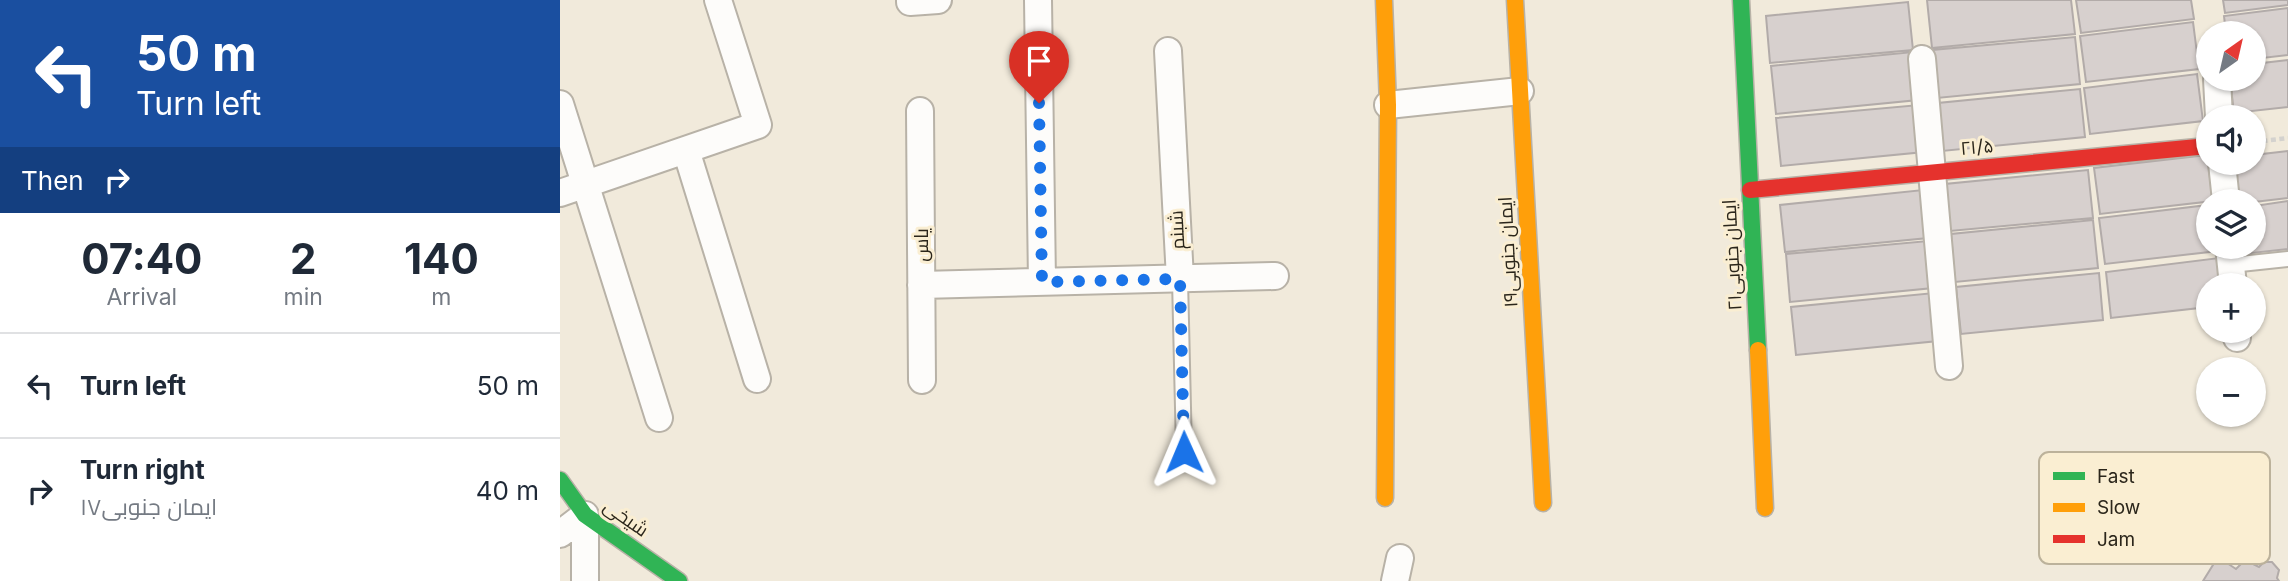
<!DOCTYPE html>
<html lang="en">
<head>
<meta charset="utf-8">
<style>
  :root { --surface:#fff; --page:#f2f2f3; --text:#1f2937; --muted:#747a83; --line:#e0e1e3 }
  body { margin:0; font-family:Inter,Cairo,sans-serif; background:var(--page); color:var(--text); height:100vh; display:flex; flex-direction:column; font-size:26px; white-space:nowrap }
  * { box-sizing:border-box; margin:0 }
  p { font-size:23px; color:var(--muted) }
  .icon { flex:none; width:38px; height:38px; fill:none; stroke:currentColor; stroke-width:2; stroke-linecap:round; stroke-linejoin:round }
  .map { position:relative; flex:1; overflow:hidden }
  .sheet { display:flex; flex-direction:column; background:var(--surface); width:560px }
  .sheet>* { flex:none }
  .guide { background:#1a4fa0; color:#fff; overflow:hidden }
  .needle { width:46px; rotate:34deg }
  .fabs { position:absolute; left:1636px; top:21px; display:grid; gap:14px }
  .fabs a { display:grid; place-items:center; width:70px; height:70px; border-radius:50%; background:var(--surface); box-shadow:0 2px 5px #0004; font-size:35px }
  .pin { position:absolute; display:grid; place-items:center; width:60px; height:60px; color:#fff; margin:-72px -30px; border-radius:50% 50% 50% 0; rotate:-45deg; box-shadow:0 0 7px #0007 }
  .pin .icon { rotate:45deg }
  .me { position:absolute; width:77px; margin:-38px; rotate:359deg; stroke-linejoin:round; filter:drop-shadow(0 0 5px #0008) }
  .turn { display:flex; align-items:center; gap:24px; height:147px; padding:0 21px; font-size:32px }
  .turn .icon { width:91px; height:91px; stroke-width:2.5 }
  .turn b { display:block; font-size:49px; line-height:60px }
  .then { display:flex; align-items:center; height:66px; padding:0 21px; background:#0003; gap:14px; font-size:26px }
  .eta { display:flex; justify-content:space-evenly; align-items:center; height:119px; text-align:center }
  .eta b { font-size:42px; font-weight:700; line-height:49px }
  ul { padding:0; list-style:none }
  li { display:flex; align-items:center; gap:21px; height:105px; padding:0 21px; border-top:2px solid var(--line) }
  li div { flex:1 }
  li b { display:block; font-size:26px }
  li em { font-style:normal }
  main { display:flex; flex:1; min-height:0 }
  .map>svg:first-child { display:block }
  .building { fill:#d7d0ce; stroke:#b2aba9; stroke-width:2 }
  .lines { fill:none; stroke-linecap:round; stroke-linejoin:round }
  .lane-casing { stroke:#b8b2a7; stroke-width:18 }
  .street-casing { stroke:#b8b2a7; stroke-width:30 }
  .fast-casing { stroke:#b8b2a7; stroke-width:19 }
  .slow-casing { stroke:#b8b2a7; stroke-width:19 }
  .jam-casing { stroke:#b8b2a7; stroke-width:19 }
  .path { stroke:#d4d2ce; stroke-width:4.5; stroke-dasharray:5 3.5; stroke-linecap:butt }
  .lane { stroke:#fdfcfa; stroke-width:14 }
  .street { stroke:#fdfcfa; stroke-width:26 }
  .fast { stroke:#30b455; stroke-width:16 }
  .slow { stroke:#ff9f0a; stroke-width:16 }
  .jam { stroke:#e5322d; stroke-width:16 }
  .route { stroke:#1a73e8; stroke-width:12; stroke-dasharray:0 21.6 }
  .labels { text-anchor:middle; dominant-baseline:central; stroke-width:6; stroke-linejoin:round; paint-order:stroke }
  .street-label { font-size:19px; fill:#2b261b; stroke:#faeed2 }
  .key { fill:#faeed2; stroke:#bcb29b; stroke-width:2 }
  .key-label { font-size:19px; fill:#2b261b }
</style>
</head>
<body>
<main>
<section class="sheet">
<div class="guide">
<div class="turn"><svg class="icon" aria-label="left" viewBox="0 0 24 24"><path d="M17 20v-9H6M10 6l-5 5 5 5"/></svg><div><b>50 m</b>Turn left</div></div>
<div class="then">Then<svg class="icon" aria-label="right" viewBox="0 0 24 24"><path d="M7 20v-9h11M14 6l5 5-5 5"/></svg></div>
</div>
<div class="eta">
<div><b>07:40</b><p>Arrival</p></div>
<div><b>2</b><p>min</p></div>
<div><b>140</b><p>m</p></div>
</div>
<ul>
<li><svg class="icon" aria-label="left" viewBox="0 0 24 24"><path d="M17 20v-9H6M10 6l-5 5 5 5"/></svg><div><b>Turn left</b></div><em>50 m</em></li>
<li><svg class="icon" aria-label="right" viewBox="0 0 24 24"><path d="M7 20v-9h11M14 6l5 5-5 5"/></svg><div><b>Turn right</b><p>ایمان جنوبی۱۷</p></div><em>40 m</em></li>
</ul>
</section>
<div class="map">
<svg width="1728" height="581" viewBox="0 0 1728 581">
  <rect width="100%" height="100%" fill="#f1eadb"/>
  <!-- building -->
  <path class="building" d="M1367 0H1511L1515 34 1372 48Z
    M1516 0H1631L1634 19 1521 33Z
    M1663 0H1728V5L1665 13Z
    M1348 2 1353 50 1210 63 1206 16Z
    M1728 8V55L1694 59V33H1666L1664 16Z
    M1633 22 1639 69 1526 82 1520 36Z
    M1515 37 1520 84 1377 98 1372 50Z
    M1353 52 1358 100 1216 114 1211 66Z
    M1728 60V107L1674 113 1670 79H1694V64Z
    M1637 74 1643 121 1530 134 1524 88Z
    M1520 89 1525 137 1382 151 1378 103Z
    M1359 105 1364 152 1221 166 1216 118Z
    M1728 151V198L1694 202 1677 201 1672 163H1694V155Z
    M1647 155 1653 201 1540 214 1534 168Z
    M1528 170 1533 218 1390 231 1385 184Z
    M1363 190 1368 238 1225 252 1220 205Z
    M1728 201V249L1683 254 1682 247H1694V206Z
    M1648 205V247H1658V251L1545 264 1539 218Z
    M1533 220 1538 268 1395 282 1391 234Z
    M1368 241 1373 288 1230 302 1226 254Z
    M1659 258 1662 285H1648V307L1551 318 1546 272Z
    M1539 273 1543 320 1401 334 1396 287Z
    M1374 293 1378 341 1236 355 1231 307Z
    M1658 557 1676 569 1685 560 1699 567 1704 562H1712L1719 570 1717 578 1719 581H1643Z"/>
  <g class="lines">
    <!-- lane casing -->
    <g class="lane-casing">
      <path id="lane" d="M1671 265 1728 259
        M620 279 624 451"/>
    </g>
    <!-- street casing -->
    <g class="street-casing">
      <path id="street" d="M350 0V2L378 0
        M478 0 482 282
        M608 51 620 279
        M1362 59 1389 366
        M1657 79 1659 117
        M0 104 99 418
        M828 105 960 91
        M360 111 362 380
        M126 150 197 379
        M1662 163 1666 201
        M0 193 198 125 158 0
        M1669 247 1673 285
        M361 285 715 276
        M1676 331 1677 338
        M0 534 25 515
        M25 581V515
        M835 581 840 558"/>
    </g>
    <!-- fast casing -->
    <g class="fast-casing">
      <path id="fast" d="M1181 0 1198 350
        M0 480 25 515 119 581"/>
    </g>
    <!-- slow casing -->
    <g class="slow-casing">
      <path id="slow" d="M824 0 828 105 825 498
        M955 0 983 503
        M1198 350 1205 508"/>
    </g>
    <!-- jam casing -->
    <g class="jam-casing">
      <path id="jam" d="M1190 190 1648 146"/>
    </g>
    <!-- path -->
    <path class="path" d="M1694 142 1728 138"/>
    <!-- lane -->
    <use href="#lane" class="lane"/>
    <!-- street -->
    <use href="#street" class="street"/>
    <!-- fast -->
    <use href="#fast" class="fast"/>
    <!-- slow -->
    <use href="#slow" class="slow"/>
    <!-- jam -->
    <use href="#jam" class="jam"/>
  </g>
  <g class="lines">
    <!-- route -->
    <path class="route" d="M479 103 482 282 620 279 624 452"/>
  </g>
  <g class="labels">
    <!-- street labels -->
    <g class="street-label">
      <text transform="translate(1417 147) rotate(-5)">۲۱/۵</text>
      <text transform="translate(617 230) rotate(-93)">شبنم</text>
      <text transform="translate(361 245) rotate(-90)">یاس</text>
      <text transform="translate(948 252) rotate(-93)">ایمان جنوبی۱۹</text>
      <text transform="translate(1172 255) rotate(-93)">ایمان جنوبی۲۱</text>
      <text transform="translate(66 518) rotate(35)">شیخی</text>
    </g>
  </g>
  <!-- legend -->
  <rect x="1479" y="452" width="231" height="112" rx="10" class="key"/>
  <rect x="1493" y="472" width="32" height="8" fill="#30b455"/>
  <rect x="1493" y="503" width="32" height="9" fill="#ff9f0a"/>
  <rect x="1493" y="535" width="32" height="8" fill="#e5322d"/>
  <g class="key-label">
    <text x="1537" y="483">Fast</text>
    <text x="1537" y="514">Slow</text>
    <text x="1537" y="546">Jam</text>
  </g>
</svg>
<div class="fabs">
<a><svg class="needle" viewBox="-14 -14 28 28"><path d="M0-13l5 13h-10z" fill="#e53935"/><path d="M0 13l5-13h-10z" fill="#747a83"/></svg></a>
<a><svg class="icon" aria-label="sound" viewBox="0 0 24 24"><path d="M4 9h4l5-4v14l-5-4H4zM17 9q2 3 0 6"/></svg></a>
<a><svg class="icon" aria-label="layers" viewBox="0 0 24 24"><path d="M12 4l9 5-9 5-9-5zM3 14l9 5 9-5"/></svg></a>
<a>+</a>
<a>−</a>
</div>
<div class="pin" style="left:479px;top:103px;background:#d93025"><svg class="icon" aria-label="arrive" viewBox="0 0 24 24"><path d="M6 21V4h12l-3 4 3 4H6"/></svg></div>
<svg class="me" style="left:624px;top:452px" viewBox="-20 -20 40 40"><path d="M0-17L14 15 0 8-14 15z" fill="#1a73e8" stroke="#fff" stroke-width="4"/></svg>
</div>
</main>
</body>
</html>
